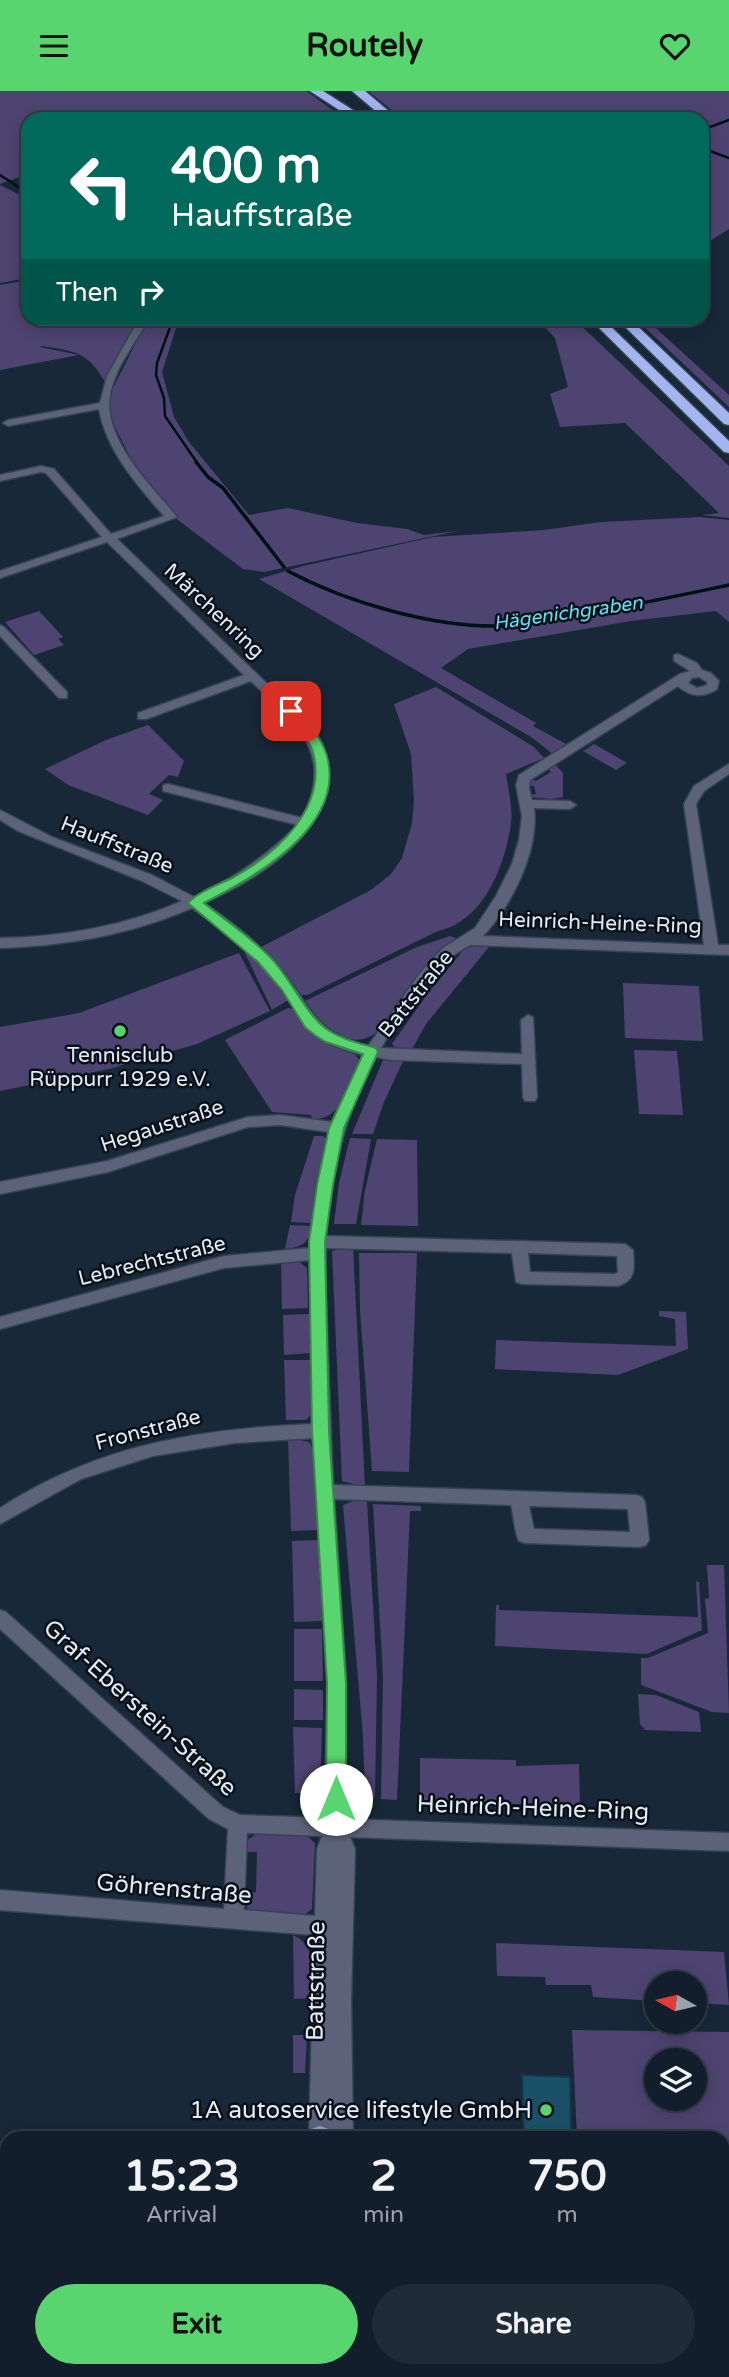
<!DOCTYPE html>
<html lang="en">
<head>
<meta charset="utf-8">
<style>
  :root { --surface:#121e2b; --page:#1f2b37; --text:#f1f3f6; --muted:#9ca2a9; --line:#313c47; --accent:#59d56f }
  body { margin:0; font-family:"Varela Round",sans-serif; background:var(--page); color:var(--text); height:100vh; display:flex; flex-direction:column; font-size:26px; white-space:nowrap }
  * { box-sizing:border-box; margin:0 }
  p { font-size:23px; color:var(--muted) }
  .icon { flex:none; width:38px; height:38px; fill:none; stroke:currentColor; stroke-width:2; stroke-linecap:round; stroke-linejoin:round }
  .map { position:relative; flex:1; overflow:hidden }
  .details { position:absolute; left:0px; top:2040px; width:730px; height:247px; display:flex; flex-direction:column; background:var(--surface); border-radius:21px 21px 0 0; box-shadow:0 4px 18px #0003,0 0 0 2px var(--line) }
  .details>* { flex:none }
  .hud { position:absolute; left:21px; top:21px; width:688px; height:214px; border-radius:21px; box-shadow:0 4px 18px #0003,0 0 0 2px var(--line); background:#00695c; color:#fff; overflow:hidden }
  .needle { width:46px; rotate:278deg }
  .buttons { position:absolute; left:644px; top:1880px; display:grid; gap:14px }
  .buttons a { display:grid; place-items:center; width:63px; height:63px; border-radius:50%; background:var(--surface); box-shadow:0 4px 18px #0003,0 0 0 2px var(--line); font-size:35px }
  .pin { position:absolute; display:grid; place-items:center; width:60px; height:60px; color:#fff; margin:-30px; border-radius:14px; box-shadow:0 4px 10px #0006 }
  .me { position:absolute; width:77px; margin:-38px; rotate:0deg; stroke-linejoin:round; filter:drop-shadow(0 0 5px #0008) }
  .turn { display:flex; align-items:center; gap:24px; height:147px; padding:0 35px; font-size:32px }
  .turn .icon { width:91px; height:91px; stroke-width:2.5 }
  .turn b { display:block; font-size:49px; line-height:60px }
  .then { display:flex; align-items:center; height:66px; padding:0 35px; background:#0003; gap:14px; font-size:26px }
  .eta { display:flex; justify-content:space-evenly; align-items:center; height:119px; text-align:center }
  .eta b { font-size:42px; font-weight:700; line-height:49px }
  .primary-button { display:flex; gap:14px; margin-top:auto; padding:14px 35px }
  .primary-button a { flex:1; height:80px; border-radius:42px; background:var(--accent); color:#111; font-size:28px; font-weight:700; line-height:80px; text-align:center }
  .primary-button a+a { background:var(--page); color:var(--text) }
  header { display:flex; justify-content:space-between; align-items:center; height:91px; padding:0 35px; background:var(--accent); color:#111; font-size:32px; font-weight:700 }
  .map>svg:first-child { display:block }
  .green { fill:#4e4471; fill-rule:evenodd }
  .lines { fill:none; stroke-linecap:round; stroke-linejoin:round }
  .stream-far1 { stroke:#001116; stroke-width:2.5 }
  .stream { stroke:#001116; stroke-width:3.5 }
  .building { fill:#1a5168; stroke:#123949; stroke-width:2 }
  .minor-casing { stroke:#344354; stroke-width:3 }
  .major-casing { stroke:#344354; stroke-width:3 }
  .highway-casing { stroke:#344354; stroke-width:3 }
  .minor { fill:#5c627a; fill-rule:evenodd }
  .major { fill:#909dce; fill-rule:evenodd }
  .highway { fill:#a4b4ef; fill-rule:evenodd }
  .tram { stroke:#c1ccd9; stroke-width:2.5 }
  .route { fill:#59d56f; stroke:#3a8a48; stroke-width:2 }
  .poi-dot { fill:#59d56f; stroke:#091018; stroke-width:2.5 }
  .labels { text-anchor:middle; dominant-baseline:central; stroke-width:5; stroke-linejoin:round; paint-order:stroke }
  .far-water-label { font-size:19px; font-style:italic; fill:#61e1f6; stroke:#091018 }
  .street-label { font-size:21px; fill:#e2ecf8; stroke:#091018 }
  .poi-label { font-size:21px; fill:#e2ecf8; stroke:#091018 }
  .near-street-label { font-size:24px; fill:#e2ecf8; stroke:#091018 }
  .near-poi-label { font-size:24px; fill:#e2ecf8; stroke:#091018; text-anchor:end }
</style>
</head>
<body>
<header><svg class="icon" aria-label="menu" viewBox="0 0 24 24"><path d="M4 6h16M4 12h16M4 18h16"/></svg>Routely<svg class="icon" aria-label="heart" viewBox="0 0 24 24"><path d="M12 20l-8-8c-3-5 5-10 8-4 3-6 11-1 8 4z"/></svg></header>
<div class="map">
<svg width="729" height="2286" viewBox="0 0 729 2286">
  <rect width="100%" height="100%" fill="#182839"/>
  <!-- green -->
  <path class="green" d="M0 0H306L345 28H28V83L0 93Z
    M368 0H729V138L702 155V28H403Z
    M0 94 28 108V187L0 192Z
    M28 189V228H140L105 291C88 261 75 260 42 255L40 256 79 264 0 279V194Z
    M148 228H179L162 281 174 326 189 351 249 424 288 417 357 432 407 438 424 444 458 440 264 481 243 478 174 426 134 374 112 330 109 313 112 299Z
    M537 228H574L729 375V427L702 424 719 422 625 332 560 336 550 303 568 296 555 247Z
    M636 228H646L729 304V316Z
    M700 426 729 429V531L716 520 631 530 468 558 441 577 536 632 533 635 568 654 553 663 531 646 259 488 303 475 433 446 544 439 601 431Z
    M39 520 63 546 58 548 64 554 34 564 5 531Z
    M436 596 534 656 544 667 506 683C508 698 513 717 511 732 505 775 484 830 438 840L307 904H300L261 856 371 799 391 783 402 767 412 732 414 709 411 663 394 613Z
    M148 634 184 670 178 686 169 684 149 703 163 709 148 724 68 694 45 678 106 649Z
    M594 653 627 672 616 679 583 660Z
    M554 672 563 682V706L552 708 529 706 528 704 536 703 534 695H526L530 687 536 690 551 681 546 676Z
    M450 845 456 847 432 867 376 942C347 962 318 934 305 910L417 856Z
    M475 855 489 856 426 933 411 960 397 958 392 953 426 905 465 857Z
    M247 858 290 908 272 919 244 860Z
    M239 862 270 920 197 953 109 978 0 1000V936L79 922Z
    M623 892 699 895 703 950 625 947Z
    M288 917 297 919C302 927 306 936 314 942 328 953 351 953 359 969 349 993 343 1030 312 1028L311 1024 272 1021 225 949Z
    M634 959 677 960 683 1024 639 1023Z
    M388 968H404L384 1011 373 1043H352L383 969Z
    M314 1045H323L328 1049 311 1132 291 1131 295 1104Z
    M350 1047 371 1048 356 1133H334L339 1092Z
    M377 1048 417 1049 418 1135 361 1134 365 1099Z
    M290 1134 311 1135C310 1152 302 1156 285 1158Z
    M353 1156 365 1396 342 1390 332 1160Z
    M359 1162H417L409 1381 372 1380 360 1219Z
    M281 1168 297 1169 307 1177 308 1217 282 1218Z
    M659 1220 686 1221 688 1258 618 1284 495 1278 496 1249 676 1255 675 1228 659 1225Z
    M309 1223 310 1262 284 1264 283 1224Z
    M284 1269H310L312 1317 311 1324 306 1329H286Z
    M288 1346 309 1351 315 1361 319 1439 291 1440Z
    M358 1408 367 1411 377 1585 375 1707 365 1706 363 1645 343 1414Z
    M373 1413 421 1415V1420H410L397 1709 381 1708 383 1584Z
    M319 1449 322 1530 294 1531 292 1450Z
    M707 1474H724L729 1622 712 1621 641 1594V1567H648L708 1542 705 1508 709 1507Z
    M696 1490 699 1491 702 1539 647 1563 495 1555 496 1514H499V1519L698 1526Z
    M294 1538H322L323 1590H294Z
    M294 1598 323 1599V1629H294Z
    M638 1603 656 1604 699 1621 701 1641 645 1639 640 1633Z
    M293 1636 322 1637 320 1703 295 1702Z
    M420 1667 516 1669V1675L579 1673 580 1715 420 1710Z
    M260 1741 307 1745 315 1752 312 1818 304 1824 249 1821 241 1802 256 1801 257 1761H241L246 1750Z
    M293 1844C318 1855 311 1885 311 1907L294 1908Z
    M496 1852 724 1861 729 1914 695 1912V1892H656V1910L593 1906 591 1894H546L545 1886 497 1885Z
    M572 1939 729 1941V2141L723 2140V2048L577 2047ZM656 1969H695V2007H656Z
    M293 1944H307L305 1982H293Z
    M383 2280H656L657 2286H381Z"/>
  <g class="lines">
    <!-- stream-far1 -->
    <path class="stream-far1" d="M702 39 729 29
      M702 57 729 67
      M0 84 28 102
      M173 228 157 272 156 284 164 307 165 325 198 373"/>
    <!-- stream -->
    <path class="stream" d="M196 371 208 386 223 397 284 476
      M288 480C348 512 435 537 503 535 522 534 542 529 561 526 618 518 673 506 729 494"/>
  </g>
  <!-- building -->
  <path class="building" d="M522 1984 570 1986 571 2048H524Z
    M658 2280H706V2286H658Z"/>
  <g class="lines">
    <!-- minor casing -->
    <g class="minor-casing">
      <path id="minor" d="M139 228H149C135 252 114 278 110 305 103 349 152 395 177 426L117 448 311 635C317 646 327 663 328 675 333 743 258 788 204 812 229 829 254 848 274 871 310 909 310 942 368 955L420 882 443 857 475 837 496 805 512 773 519 749 522 725 516 694 519 684 680 583 690 580 674 570V564L678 563 697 572 702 579 711 582 719 590 717 598C704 607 690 606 678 595L530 689 529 697 532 709 570 710 576 714 570 718 534 717C539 760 512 814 483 845L704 854 684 713 694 695 729 673V683L704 700 696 713 718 854H729V864L471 854C434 870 401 923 381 957L522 963 521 929 528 924 533 926 537 1006 535 1010H525L523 1006 522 973 391 969 376 966C345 1022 330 1082 326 1145L625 1153 633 1159C634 1176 637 1189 618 1195L522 1193 516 1191 512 1162 326 1157 325 1187 333 1394 636 1404 642 1406 645 1411 649 1449 646 1454 640 1456 525 1452 519 1450C514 1440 514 1425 511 1414L334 1408 346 1590 345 1728 729 1742V1760L350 1746 355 1758 351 1910 353 2048H331V2034V2048H309L314 1844 0 1819V1799L224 1818 228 1738 209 1728 0 1538V1519L6 1521 223 1716 240 1724 325 1727 328 1590 313 1347 235 1352 153 1365 81 1388 0 1433V1417C98 1354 198 1338 312 1333L310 1169 224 1177 0 1238V1226L224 1165 310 1157 316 1097 329 1041 280 1034 248 1036 108 1081 0 1103V1091L107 1070 248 1026 280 1024 332 1031 363 964C298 948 306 924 267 880 246 856 219 835 192 817 132 843 66 855 0 857V847C62 846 125 835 182 810L142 790 18 740 0 729V719L52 746 152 784 194 806C234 788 267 764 298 734L163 700V694L168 693 302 727C337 662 294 633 251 590L146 628H138V622L244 584 107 451 0 487V480L102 446 46 382 41 381 0 390V384L41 375 54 378 111 443 164 425C137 394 106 359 99 318L8 335 3 332 8 329 100 312 107 285ZM699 586 707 591V594L697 597 688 592 692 587ZM528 1162 617 1165 618 1181 615 1183 530 1181ZM529 1415 628 1418 630 1441 534 1438ZM247 1742 322 1745 317 1758 315 1825 244 1819Z
        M0 534 4 536 67 601V607H59L0 545Z
        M0 2096 7 2097V2119L0 2118Z
        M0 2190H7V2212H0Z
        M274 2280H342L339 2286H277Z"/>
    </g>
    <!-- major casing -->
    <g class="major-casing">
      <path id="major" d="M320 2035 329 2038 332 2048H308L311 2038Z
        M0 2124H7V2148H0Z
        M729 2162V2188H723V2163Z"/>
    </g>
    <!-- highway casing -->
    <g class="highway-casing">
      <path id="highway" d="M310 0H323L367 28H353Z
        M352 0H365L398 28H385Z
        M590 228H603L729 350V362L724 361Z
        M617 228H630L729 322V334L724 333Z"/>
    </g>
    <!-- minor -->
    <use href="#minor" class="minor"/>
    <!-- major -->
    <use href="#major" class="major"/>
    <!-- highway -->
    <use href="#highway" class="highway"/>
    <!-- tram -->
    <path class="tram" d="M0 2174 7 2175
      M0 2185 7 2186
      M723 2220 729 2221
      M723 2233H729"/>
  </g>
  <!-- route -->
  <path class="route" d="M291 617 296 618C307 631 320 644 326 662 349 734 256 785 204 812 225 829 249 845 268 864 290 885 304 921 325 937 340 948 359 952 376 957L378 961 344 1037 333 1094 325 1151 329 1340 346 1592V1708L343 1714 336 1717 329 1714 326 1708 327 1592 312 1340 309 1151 317 1094 329 1037 363 963 326 951 316 945 305 936 282 899 258 871 188 812C199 800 220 793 234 786 277 762 325 719 314 665 310 647 295 634 285 620Z"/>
  <!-- markers -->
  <g class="poi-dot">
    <circle cx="120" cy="940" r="7"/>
    <circle cx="546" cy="2019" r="7"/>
  </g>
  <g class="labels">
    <!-- far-water labels -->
    <g class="far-water-label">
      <text transform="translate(568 522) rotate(-8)">Hägenichgraben</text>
    </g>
    <!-- street labels -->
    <g class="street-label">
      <text transform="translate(214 520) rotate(43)">Märchenring</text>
      <text transform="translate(117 754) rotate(22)">Hauffstraße</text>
      <text transform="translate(600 832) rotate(2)">Heinrich-Heine-Ring</text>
      <text transform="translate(416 903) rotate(-51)">Battstraße</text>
      <text transform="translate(162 1035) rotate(-18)">Hegaustraße</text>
      <text transform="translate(152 1170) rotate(-14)">Lebrechtstraße</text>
      <text transform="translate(148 1339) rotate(-15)">Fronstraße</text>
    </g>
    <!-- poi labels -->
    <g class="poi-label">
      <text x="120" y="964">Tennisclub<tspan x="120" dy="24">Rüppurr 1929 e.V.</tspan></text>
    </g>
    <!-- near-street labels -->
    <g class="near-street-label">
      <text transform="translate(140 1617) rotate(42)">Graf-Eberstein-Straße</text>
      <text transform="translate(533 1717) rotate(2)">Heinrich-Heine-Ring</text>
      <text transform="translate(174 1798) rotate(5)">Göhrenstraße</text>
      <text transform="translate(316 1890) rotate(-89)">Battstraße</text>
    </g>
    <!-- near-poi labels -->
    <g class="near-poi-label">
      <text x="532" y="2019">1A autoservice lifestyle GmbH</text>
    </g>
  </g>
</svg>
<div class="buttons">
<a><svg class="needle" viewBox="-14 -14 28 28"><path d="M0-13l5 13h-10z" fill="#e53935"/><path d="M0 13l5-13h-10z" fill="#9ca2a9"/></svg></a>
<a><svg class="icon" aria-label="layers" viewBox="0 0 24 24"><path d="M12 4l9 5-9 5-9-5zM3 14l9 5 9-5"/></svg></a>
</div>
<div class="pin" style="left:291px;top:620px;background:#d93025"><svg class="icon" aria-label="arrive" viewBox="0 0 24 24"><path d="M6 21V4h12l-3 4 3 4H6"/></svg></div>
<svg class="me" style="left:336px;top:1708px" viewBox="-20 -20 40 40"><circle r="19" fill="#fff"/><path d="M0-13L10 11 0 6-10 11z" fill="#59d56f"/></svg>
<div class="hud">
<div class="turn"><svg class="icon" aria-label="left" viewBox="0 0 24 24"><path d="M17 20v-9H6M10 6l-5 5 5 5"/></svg><div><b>400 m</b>Hauffstraße</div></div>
<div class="then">Then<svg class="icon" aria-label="right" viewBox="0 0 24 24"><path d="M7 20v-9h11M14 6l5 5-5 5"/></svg></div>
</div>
<section class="details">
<div class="eta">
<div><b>15:23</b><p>Arrival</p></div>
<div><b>2</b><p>min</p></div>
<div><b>750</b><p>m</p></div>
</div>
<div class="primary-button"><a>Exit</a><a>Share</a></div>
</section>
</div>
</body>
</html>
